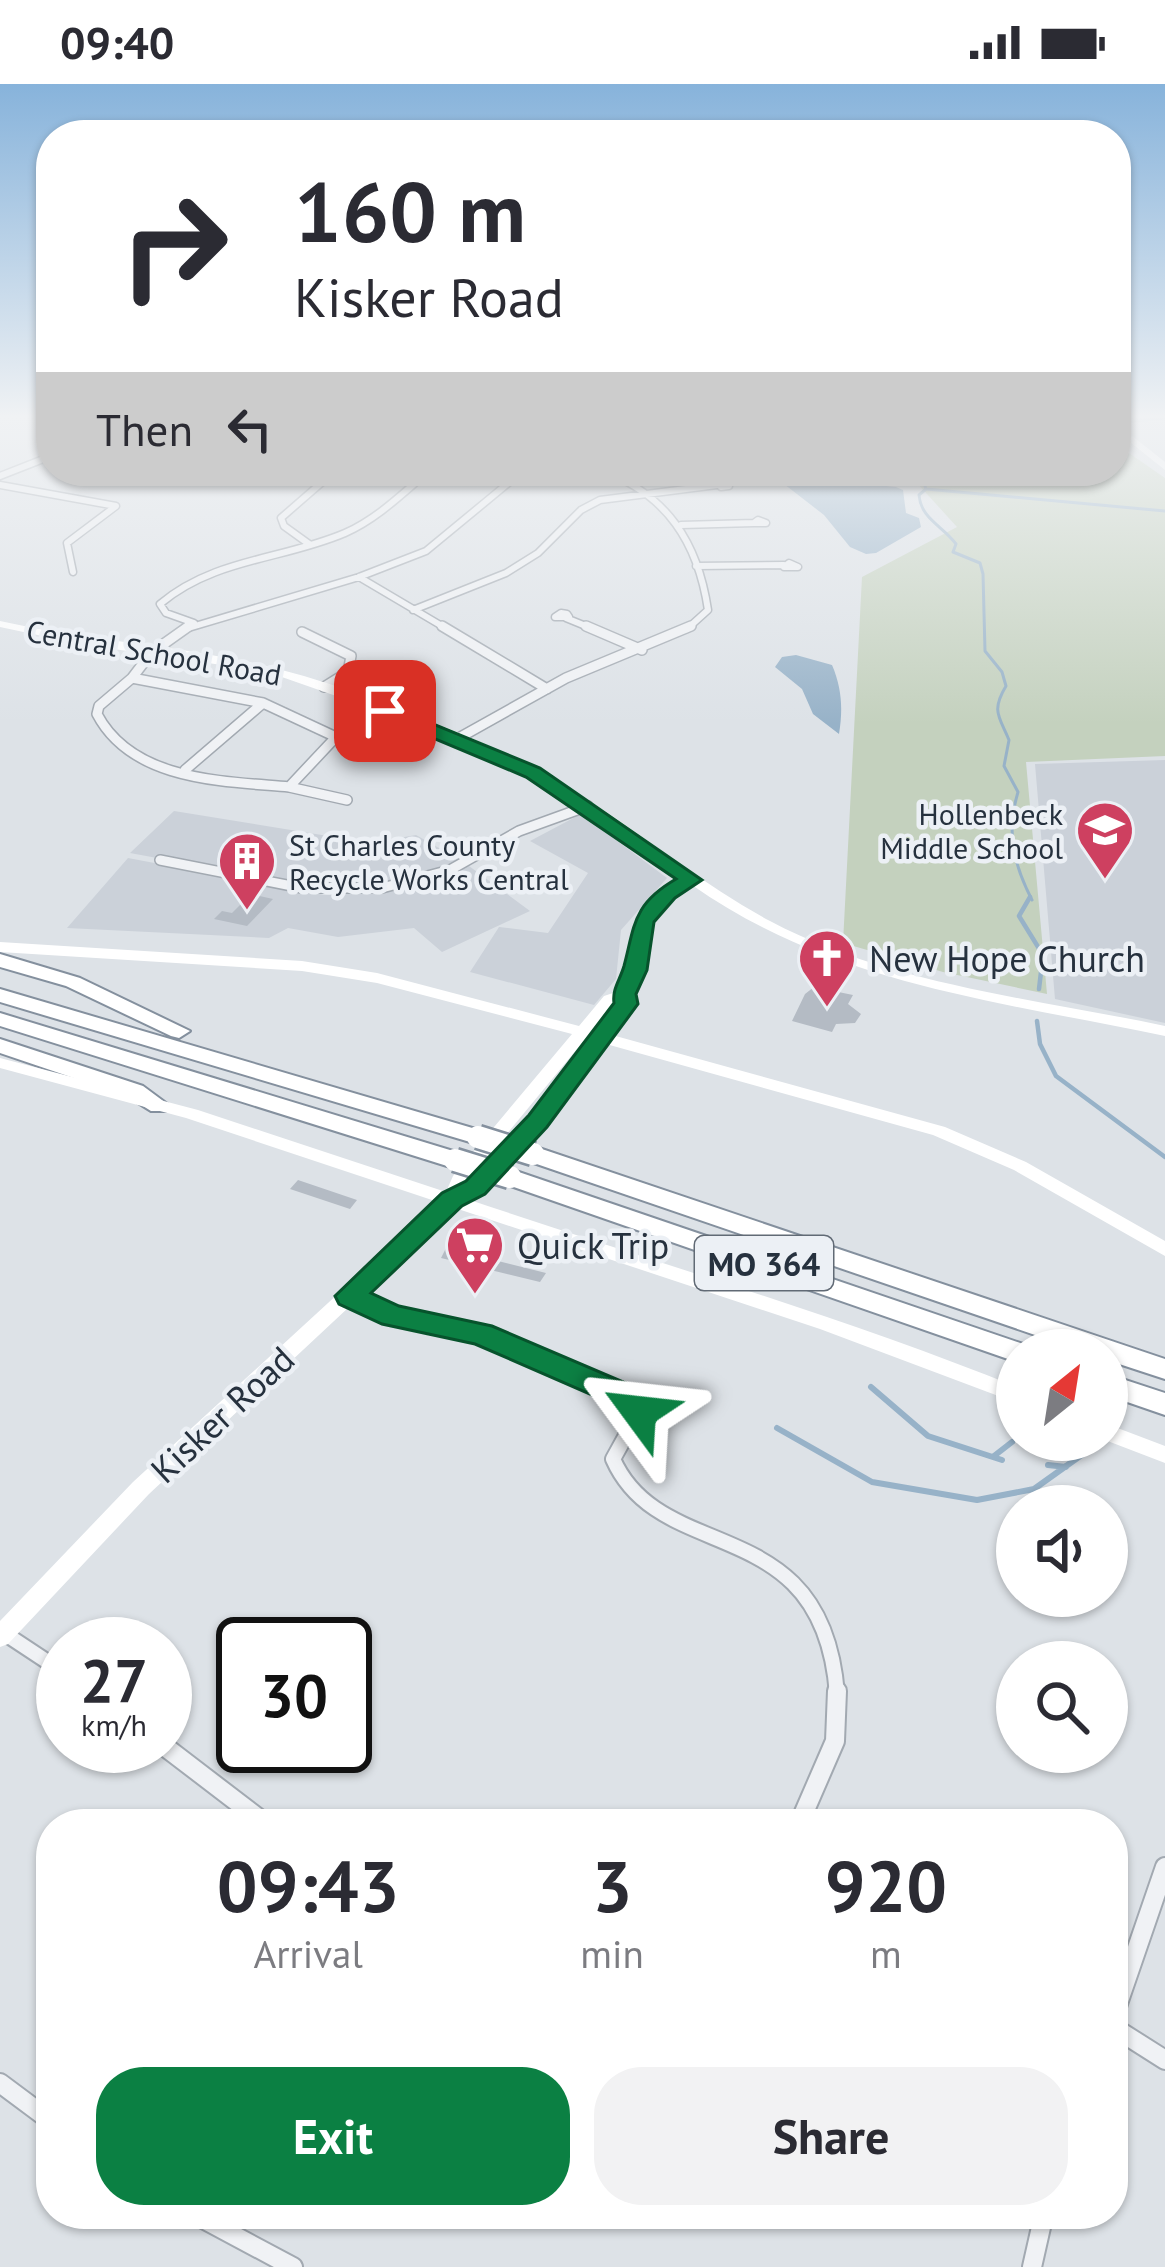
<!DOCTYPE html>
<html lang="en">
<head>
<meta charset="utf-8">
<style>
  :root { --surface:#fff; --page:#f2f2f3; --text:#2b2b33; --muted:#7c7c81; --accent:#0b8043 }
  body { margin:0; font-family:"PT Sans",sans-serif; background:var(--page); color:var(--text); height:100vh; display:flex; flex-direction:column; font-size:45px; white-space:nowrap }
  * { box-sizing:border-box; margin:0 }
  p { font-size:39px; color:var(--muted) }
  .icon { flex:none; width:66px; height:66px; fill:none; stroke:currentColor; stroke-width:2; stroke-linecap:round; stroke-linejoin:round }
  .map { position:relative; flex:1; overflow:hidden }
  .panel { position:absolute; left:36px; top:1725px; width:1092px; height:420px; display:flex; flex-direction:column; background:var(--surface); border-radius:48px; box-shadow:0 3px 9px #0004 }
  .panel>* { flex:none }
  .banner { position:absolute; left:36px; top:36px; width:1095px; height:366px; border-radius:48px; box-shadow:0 3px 9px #0004; background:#fff; color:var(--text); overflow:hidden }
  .needle { width:78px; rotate:30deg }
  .buttons { position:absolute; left:996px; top:1245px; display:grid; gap:24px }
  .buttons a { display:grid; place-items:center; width:132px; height:132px; border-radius:50%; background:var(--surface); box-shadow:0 3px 9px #0004; font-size:60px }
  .speed { position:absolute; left:36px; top:1533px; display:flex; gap:24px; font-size:60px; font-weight:700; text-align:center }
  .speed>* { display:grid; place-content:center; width:156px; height:156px; border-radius:50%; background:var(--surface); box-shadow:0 3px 9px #0004; line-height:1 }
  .speed small { font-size:30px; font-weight:400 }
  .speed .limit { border:6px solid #111; border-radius:18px; background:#fff; color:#111 }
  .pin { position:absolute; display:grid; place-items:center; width:102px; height:102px; color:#fff; margin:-51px; border-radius:24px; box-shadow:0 6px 18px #0006 }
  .me { position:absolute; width:132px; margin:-66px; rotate:300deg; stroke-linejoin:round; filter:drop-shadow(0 0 9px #0008) }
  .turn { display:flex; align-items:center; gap:42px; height:252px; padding:0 60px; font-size:54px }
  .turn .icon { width:156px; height:156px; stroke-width:2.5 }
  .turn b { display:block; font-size:84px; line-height:102px }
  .then { display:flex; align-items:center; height:114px; padding:0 60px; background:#0003; gap:24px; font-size:45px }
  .eta { display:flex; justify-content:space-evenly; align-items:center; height:204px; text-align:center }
  .eta b { font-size:72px; font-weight:700; line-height:84px }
  .primary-button { display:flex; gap:24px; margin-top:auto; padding:24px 60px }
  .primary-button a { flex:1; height:138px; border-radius:48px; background:var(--accent); color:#fff; font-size:48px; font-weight:700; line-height:138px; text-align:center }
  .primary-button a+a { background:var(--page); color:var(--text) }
  .status { display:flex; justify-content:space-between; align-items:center; height:84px; padding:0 60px; background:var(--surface); direction:ltr }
  .status svg { height:33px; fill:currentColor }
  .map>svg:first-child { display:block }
  .built { fill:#cbd1d9 }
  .green { fill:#c4d1be }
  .water { fill:#97b2c8 }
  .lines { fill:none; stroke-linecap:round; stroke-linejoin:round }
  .stream-far2 { stroke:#97b2c8; stroke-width:3 }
  .stream-far1 { stroke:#97b2c8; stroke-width:4.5 }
  .stream { stroke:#97b2c8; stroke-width:6 }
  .building { fill:#b4bbc4 }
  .street-far3-casing { stroke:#a2a9b1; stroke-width:9 }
  .street-far2-casing { stroke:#a2a9b1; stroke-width:12 }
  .street-far1-casing { stroke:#a2a9b1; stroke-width:18 }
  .street-casing { stroke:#a2a9b1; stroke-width:22 }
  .highway-casing { stroke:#84909e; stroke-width:4 }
  .street-far3 { stroke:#f0f2f5; stroke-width:6 }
  .street-far2 { stroke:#f0f2f5; stroke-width:9 }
  .street-far1 { stroke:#f0f2f5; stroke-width:14 }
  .street { stroke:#f0f2f5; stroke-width:18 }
  .secondary { fill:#fff; fill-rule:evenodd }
  .highway { fill:#fff; fill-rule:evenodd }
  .highway-bridge-casing { stroke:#84909e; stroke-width:27; stroke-linecap:butt }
  .highway-bridge { stroke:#fff; stroke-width:22 }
  .route { fill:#0b8043; stroke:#07532c; stroke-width:3 }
  .labels { text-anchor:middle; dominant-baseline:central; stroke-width:9; stroke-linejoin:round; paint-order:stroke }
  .far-street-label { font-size:30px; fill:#26313e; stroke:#ecf0f5 }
  .far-poi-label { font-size:30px; fill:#26313e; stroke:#ecf0f5; text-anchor:end }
  .shield { fill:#ecf0f5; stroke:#616a75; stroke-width:3 }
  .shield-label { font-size:33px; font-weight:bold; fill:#26313e }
  .poi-label { font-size:36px; fill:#26313e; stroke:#ecf0f5; text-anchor:start }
  .street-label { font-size:36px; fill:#26313e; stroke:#ecf0f5 }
</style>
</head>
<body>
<div class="status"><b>09:40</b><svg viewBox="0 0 49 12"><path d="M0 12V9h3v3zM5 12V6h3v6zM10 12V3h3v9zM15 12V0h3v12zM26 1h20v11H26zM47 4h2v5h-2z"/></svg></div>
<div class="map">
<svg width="1165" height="2183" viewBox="0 0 1165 2183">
  <rect width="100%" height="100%" fill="#dde2e7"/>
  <!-- built -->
  <path class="built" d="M1165 676V939L1055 915 1035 680Z
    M174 727 371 759 416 751 462 777 408 796 320 804 130 769Z
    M581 730 667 794 621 846 616 895 594 921 470 888 499 843 548 849 588 789 530 757Z
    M128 774 324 811 381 808 469 782 530 827 442 868 414 844 338 853 288 844 269 854 67 844Z"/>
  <!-- green -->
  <path class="green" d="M1116 360 1165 394V672L1026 678 1047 910 943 888 843 859 862 493 957 443 906 387H1116Z"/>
  <!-- water -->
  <path class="water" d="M796 393 896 403 903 406 906 429 919 434 921 443 876 469 866 470 850 463 824 431 784 400Z
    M796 571 832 581C842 604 843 626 839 650L813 630 802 605 775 583 782 573Z"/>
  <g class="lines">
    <!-- stream-far2 -->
    <path class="stream-far2" d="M1125 338 1165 334
      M920 387 926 405 919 411C921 435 943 442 956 460L953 468 980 479 983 490 985 567 1002 588 1006 602C991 627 999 632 1009 656L1004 682 1018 708C1006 748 1013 779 1032 816
      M926 405 1165 427"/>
    <!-- stream-far1 -->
    <path class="stream-far1" d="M1030 813 1019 832 1043 871 1039 905
      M1037 937 1040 960 1056 992 1165 1073"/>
    <!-- stream -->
    <path class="stream" d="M871 1303 928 1352 1002 1376
      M777 1344 872 1398 977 1416 1034 1405 1090 1365
      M994 1372 1012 1358
      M1048 1381 1066 1383"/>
  </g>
  <!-- building -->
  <path class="building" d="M251 810 273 815 247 842 214 835 222 827 232 829Z
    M814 903 853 911 848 920 861 930 855 939 836 940 832 948 792 937 805 910Z
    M298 1096 357 1116 350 1125 290 1105Z
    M446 1164 546 1189 540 1198 441 1174Z"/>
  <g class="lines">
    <!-- street-far3 casing -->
    <g class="street-far3-casing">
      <path id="street-far3" d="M602 387C667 410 698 459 708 526L687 545
        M0 392 51 372
        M718 400 729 402 721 403Z
        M0 401 116 422 67 459 73 488
        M758 436 766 439H754Z
        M681 441 754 439
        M309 460 284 442 281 434 335 387
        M789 479 798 483H784Z
        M696 482 784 481
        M359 493 447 545
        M413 526 506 489 538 469 581 426 600 416 717 401
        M561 529 567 530 569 533H555Z
        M566 534 593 545
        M194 539 166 529 160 520C215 474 282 476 345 449 377 435 403 409 429 387
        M185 545 359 493 426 467 523 387"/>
    </g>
    <!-- street-far2 casing -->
    <g class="street-far2-casing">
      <path id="street-far2" d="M442 542 547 605
        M586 542 642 566
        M302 548 351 572 348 588 324 603
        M132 594 263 619 336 653 289 703C222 697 132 697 97 630L99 622Z
        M132 594 151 569 189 542
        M457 655 566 594 691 542
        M185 686 263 619
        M289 703 347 716
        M160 776 302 804H382L450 786 519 747 588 722"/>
    </g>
    <!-- street-far1 casing -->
    <g class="street-far1-casing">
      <path id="street-far1" d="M350 1212 393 1232 481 1250 624 1312 639 1328 613 1375C661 1484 823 1424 837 1610
        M4 1549 63 1588"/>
    </g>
    <!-- street casing -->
    <g class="street-casing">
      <path id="street" d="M164 1662 266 1740
        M799 1740 835 1657 837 1607
        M1113 1934 1165 1783
        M1113 1943 1165 1976
        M0 1999 51 2037
        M194 2130 293 2183
        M1032 2183 1044 2130"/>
    </g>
    <!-- highway casing -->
    <g class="highway-casing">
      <path id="highway" d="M0 870 80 894 190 947 179 954 171 952 66 902 0 883Z
        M0 905 486 1048 490 1053 486 1058H470L0 918Z
        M0 929 463 1070 467 1076 455 1084 447 1082 0 942Z
        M0 955 143 1002 170 1022 167 1027H151L127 1012 0 969Z
        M533 1062 1165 1275V1295L1107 1276V1266H1079L525 1076 521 1070 525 1064Z
        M510 1085 1026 1261 1029 1266H1017V1278L1008 1275 502 1099 498 1093Z
        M1107 1290 1165 1309V1331L1107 1311Z"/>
    </g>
    <!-- street-far3 -->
    <use href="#street-far3" class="street-far3"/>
    <!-- street-far2 -->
    <use href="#street-far2" class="street-far2"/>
    <!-- street-far1 -->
    <use href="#street-far1" class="street-far1"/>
    <!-- street -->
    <use href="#street" class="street"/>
    <!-- secondary -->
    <path class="secondary" d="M1116 339 1165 378V386L1116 347Z
      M0 537C80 555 162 560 243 577 314 591 383 618 450 645 501 666 549 691 596 721 654 759 708 804 770 837 891 901 1033 914 1165 942V952C999 917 834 901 692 801 642 828 649 862 634 909V919L612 951 945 1043 1026 1078 1165 1157V1172L1014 1086 933 1051 606 960C567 1016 526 1077 467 1115 651 1177 837 1231 1017 1303V1319L820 1245 455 1124 149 1410 8 1560 0 1563V1537L133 1398 438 1118 186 1034 0 984V974L198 1026 446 1108 453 1092 572 950 377 899 302 887 0 868V858L302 877 377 889 579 942 604 912 619 907C637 858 629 822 682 795L588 728 531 693 472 664 379 627 279 592 242 584 80 560 0 543ZM616 918 618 919 598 947 593 946ZM586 954 592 956C556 1007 518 1060 467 1098Z
      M1107 1340 1165 1362V1379L1105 1356Z"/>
    <!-- highway -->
    <use href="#highway" class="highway"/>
    <!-- highway-bridge casing -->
    <g class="highway-bridge-casing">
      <path id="highway-bridge" d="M478 1053 533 1070
        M455 1076 510 1093"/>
    </g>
    <!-- highway-bridge -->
    <use href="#highway-bridge" class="highway-bridge"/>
  </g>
  <!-- sky -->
  <linearGradient id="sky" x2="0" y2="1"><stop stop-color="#87b3db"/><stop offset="0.52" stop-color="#f0f2f4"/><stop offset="1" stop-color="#f0f2f4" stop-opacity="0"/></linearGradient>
  <rect width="1165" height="640" fill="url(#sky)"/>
  <!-- route -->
  <path class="route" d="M378 623H392L540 684 702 796 675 814 654 838 647 886 636 910 638 920 547 1043 485 1110 462 1122 371 1209 399 1222 492 1242 635 1303 655 1328 650 1336H628L613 1320 475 1260 382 1240 339 1220 335 1212 442 1109 466 1097 529 1031 614 919C612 905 620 896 624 882 635 840 633 820 676 795L526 693 378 631Z"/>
  <!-- icons -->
  <defs>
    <g id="school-pin" transform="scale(3)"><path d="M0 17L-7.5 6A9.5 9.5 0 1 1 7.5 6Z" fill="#ce4060" stroke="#ecf0f5"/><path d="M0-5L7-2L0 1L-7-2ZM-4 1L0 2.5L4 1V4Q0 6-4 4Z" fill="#fff"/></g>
    <g id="building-pin" transform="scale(3)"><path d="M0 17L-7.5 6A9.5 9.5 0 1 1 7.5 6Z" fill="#ce4060" stroke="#ecf0f5"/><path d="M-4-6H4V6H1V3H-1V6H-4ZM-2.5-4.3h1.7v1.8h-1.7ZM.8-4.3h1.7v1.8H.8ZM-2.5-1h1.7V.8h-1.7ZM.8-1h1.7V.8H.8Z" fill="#fff"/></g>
    <g id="church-pin" transform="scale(3)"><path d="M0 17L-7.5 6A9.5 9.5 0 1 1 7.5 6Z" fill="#ce4060" stroke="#ecf0f5"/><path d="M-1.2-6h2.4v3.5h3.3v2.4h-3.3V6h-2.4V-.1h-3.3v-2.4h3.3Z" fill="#fff"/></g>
    <g id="supermarket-pin" transform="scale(3)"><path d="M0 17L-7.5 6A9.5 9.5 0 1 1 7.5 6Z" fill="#ce4060" stroke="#ecf0f5"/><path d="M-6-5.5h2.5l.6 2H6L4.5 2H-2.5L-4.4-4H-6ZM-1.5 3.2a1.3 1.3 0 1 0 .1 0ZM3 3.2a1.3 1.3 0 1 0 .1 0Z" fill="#fff"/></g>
  </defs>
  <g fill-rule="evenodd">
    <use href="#school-pin" x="1105" y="746"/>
    <use href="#building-pin" x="247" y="777"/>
    <use href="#church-pin" x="827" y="874"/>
    <use href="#supermarket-pin" x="475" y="1161"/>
  </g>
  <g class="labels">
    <!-- far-street labels -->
    <g class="far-street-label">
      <text transform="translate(154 568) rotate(10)">Central School Road</text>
    </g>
    <!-- far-poi labels -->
    <g class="far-poi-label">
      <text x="1063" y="729">Hollenbeck<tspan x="1063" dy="34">Middle School</tspan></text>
      <text x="289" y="760" text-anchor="start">St Charles County<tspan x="289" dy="34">Recycle Works Central</tspan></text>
    </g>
    <!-- shield labels -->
    <rect class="shield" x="695" y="1152" width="138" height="54" rx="9"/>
    <g class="shield-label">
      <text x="764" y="1179">MO 364</text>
    </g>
    <!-- poi labels -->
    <g class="poi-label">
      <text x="869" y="874">New Hope Church</text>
      <text x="517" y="1161">Quick Trip</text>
    </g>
    <!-- street labels -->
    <g class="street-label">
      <text transform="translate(222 1330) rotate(-43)">Kisker Road</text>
    </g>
  </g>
</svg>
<div class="buttons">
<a><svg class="needle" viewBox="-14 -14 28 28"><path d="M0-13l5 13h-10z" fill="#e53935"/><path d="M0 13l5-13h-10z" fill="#7c7c81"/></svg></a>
<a><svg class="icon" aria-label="sound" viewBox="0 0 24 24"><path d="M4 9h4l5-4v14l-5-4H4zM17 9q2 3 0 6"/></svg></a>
<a><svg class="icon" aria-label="search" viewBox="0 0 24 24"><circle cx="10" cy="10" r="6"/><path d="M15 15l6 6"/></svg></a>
</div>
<div class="speed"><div>27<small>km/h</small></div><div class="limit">30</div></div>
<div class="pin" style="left:385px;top:627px;background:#d93025"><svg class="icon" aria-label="arrive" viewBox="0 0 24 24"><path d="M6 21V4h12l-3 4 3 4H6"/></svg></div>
<svg class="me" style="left:639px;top:1328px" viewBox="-20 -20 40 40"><path d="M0-17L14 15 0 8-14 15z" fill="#0b8043" stroke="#fff" stroke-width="4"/></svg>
<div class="banner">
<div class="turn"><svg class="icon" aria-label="right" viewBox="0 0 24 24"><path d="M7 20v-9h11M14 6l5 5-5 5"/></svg><div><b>160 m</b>Kisker Road</div></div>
<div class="then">Then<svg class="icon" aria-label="left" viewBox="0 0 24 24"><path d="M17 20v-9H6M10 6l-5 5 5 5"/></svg></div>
</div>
<section class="panel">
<div class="eta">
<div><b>09:43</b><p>Arrival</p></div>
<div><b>3</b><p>min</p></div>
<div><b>920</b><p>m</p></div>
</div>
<div class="primary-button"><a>Exit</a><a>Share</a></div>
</section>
</div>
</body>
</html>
